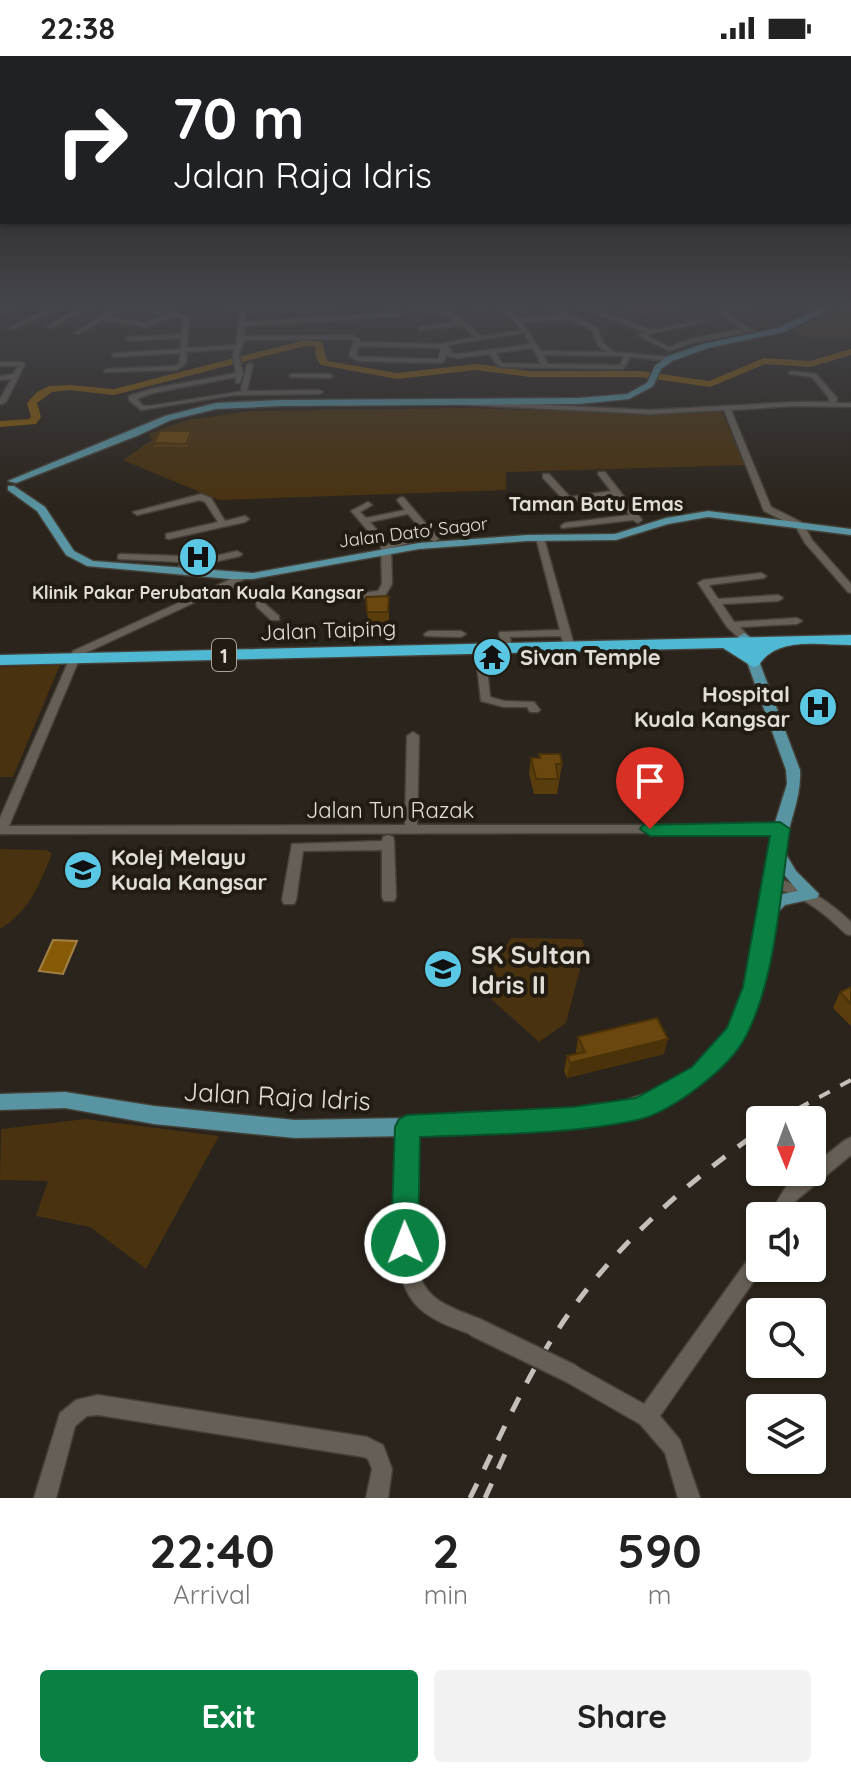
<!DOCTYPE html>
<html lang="en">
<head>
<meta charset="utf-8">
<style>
  :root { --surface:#fff; --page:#f2f2f2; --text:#222; --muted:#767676; --accent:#0b8043 }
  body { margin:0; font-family:Quicksand,sans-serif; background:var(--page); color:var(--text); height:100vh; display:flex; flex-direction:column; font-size:30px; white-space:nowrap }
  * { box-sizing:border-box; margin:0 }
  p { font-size:26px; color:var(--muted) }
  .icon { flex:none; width:44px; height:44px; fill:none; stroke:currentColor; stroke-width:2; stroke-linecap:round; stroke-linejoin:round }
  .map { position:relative; height:1442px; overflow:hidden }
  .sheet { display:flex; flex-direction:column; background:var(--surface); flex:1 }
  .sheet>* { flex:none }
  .guide { position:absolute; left:0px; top:0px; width:852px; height:168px; box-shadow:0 2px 6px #0004; background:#202124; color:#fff; overflow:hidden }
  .needle { width:52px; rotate:179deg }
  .controls { position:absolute; left:746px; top:1050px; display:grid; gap:16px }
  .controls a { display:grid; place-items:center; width:80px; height:80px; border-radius:8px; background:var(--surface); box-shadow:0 2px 6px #0004; font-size:40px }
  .pin { position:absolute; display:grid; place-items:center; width:68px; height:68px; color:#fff; margin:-82px -34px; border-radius:50% 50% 50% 0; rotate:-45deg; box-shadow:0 0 8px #0007 }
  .pin .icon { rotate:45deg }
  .me { position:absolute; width:88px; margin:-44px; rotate:359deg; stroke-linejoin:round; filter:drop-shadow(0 0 6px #0008) }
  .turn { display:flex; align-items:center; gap:28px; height:168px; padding:0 40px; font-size:36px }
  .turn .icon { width:104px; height:104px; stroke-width:2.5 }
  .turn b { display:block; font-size:56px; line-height:68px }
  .eta { display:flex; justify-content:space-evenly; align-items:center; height:136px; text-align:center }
  .eta b { font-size:48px; font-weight:700; line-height:56px }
  .primary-button { display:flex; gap:16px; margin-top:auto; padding:16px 40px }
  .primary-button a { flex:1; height:92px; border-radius:8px; background:var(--accent); color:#fff; font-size:32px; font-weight:700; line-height:92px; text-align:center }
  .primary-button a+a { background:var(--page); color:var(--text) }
  .status { display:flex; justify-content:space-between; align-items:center; height:56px; padding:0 40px; background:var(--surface); direction:ltr }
  .status svg { height:22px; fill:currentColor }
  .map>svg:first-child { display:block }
  .green { fill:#49320f }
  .water { fill:#875a06; stroke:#a28145; stroke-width:2 }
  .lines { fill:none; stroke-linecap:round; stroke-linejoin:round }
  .river { fill:#875a06; fill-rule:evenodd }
  .minor-casing { stroke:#444038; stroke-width:3 }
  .major-casing { stroke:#444038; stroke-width:3 }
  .highway-casing { stroke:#444038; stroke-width:3 }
  .minor { fill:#665f55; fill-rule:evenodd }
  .major { fill:#5894a1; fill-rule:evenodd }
  .highway { fill:#4fb8d3; fill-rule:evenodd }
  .rail-far1 { stroke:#c4bfb9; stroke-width:4; stroke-dasharray:12 12; stroke-linecap:butt }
  .rail { stroke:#c4bfb9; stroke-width:5; stroke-dasharray:16 16; stroke-linecap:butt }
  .minor-bridge-casing { stroke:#444038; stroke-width:22; stroke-linecap:butt }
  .minor-bridge { stroke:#665f55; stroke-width:19 }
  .wall { fill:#5a3d0c }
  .shaded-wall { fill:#4a320a }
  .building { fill:#69470e; stroke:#4a320a; stroke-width:2 }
  .route { fill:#0b8043; stroke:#07532c; stroke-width:2 }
  .labels { text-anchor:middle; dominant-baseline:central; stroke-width:8; stroke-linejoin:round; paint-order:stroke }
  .far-street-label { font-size:18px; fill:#e1ddd7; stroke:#211b12 }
  .far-poi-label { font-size:18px; font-weight:bold; fill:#e1ddd7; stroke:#211b12 }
  .far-neighbourhood-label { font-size:20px; font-weight:bold; fill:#e1ddd7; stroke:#211b12 }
  .shield { fill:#211b12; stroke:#a7a39c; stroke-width:2 }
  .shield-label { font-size:20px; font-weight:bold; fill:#e1ddd7 }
  .street-label { font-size:22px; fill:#e1ddd7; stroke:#211b12 }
  .poi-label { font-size:22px; font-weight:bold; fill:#e1ddd7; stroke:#211b12; text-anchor:start }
  .near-poi-label { font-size:26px; font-weight:bold; fill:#e1ddd7; stroke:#211b12; text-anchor:start }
  .near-street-label { font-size:26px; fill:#e1ddd7; stroke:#211b12 }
</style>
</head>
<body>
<div class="status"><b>22:38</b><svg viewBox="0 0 49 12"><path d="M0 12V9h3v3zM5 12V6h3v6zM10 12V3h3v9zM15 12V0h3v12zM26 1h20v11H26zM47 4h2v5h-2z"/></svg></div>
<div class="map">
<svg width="851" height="1442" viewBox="0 0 851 1442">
  <rect width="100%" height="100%" fill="#2b241c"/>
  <!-- green -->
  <path class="green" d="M851 251V282L801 280 795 273Z
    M467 352 633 357 721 354 745 409 506 416V434L219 444 123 404 152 384 149 378 188 364 249 355Z
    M60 609 13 721H0V611Z
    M0 793 47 794 52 798C39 829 30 855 0 873Z
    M511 882 582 883 585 894 566 967 539 986 491 943 496 895 504 893Z
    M85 1063 219 1080 146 1213 90 1171 36 1160 48 1125 0 1124 1 1073Z"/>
  <!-- water -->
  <path class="water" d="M53 884 77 885 63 918 39 915Z"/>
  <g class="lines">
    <!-- river -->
    <path class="river" d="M305 284 322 286 327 305 397 317 476 308 530 315H641L709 325 764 302 810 305 851 293V299L810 311 765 308 710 331 641 321H530L476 314 397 323 321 309 316 302 315 290H305L114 339 70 334 52 336 37 347 41 361 36 368 0 371V365L29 363 31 361 27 347 37 336 49 330 70 329 114 333Z"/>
    <!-- minor casing -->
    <g class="minor-casing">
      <path id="minor" d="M2 251H8L10 254 0 258V254L3 253Z
        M54 251H62L13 273 8 272Z
        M83 251H91L52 271 47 270Z
        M115 251H122L107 261 146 267 168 258 124 251C144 251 173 250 189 263L187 292 236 289 240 256 227 251 243 253 331 251 328 253 246 257 245 266 400 256 403 258 400 260 245 270 244 280 352 279 360 283V286L439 288 475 281 461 269 419 274V272L421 271 457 266C441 253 427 261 408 251H416L425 254 451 255 481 280 522 274 502 251H530L512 255 518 262 563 259 548 251H556L597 272 603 287 614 296 669 301 672 303 669 305 630 301 625 311 622 313 500 311 498 310 489 298 458 302 448 300 446 298 444 305 441 307 358 305 349 300 354 285 351 283 244 284 239 299 243 318 240 327H236V321L153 337 137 343 143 350H150L243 335 241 333 247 309 250 307 253 309 247 335 319 334 323 336 319 338 235 339 141 354 129 344V340L151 333 236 317 233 299 234 293 187 296 186 307 177 314 105 316 104 315 107 313 175 310 180 306V297L115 301 112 299 115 297 181 293V282L129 285 126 283 129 281 182 278 183 264 176 260 147 271 102 264 79 278 74 277ZM570 263 592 274 597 288 606 296 541 295 522 266ZM524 277 531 288 458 298 452 297 448 289ZM359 290 441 292 438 303 359 301 356 299ZM533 292 541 308 502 307 496 297ZM543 299 620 300H624L620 309 548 308Z
        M476 251H484L478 254Z
        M579 251H588L652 274 705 263V265L646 279 669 291 690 283 743 273 719 258 738 251H747L727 258 754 275 692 287 669 295 637 279 645 276Z
        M0 306H22L25 308 6 346 2 348H0V343L11 323 0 324V320L13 318 18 310H0Z
        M791 315 816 318 837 342 836 347H851V351L794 350 731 354 771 451 803 467 812 484 851 528V537L848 536 805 487 796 471 764 455 724 354 650 358 466 349 462 347 466 345 650 354 794 346H829V342L812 321 789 318V316Z
        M292 318H330L333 320 330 322 290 321V319Z
        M599 416H605L642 464 638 467 633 464 562 472 561 470 565 467 630 459 615 440 544 450 540 447 544 444 562 442 543 422V418H549L570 441 611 435 598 418Z
        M201 438 211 442 225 465 245 460 249 463 245 466 169 483 166 482V478L218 466 205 446 200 444 137 459 133 456Z
        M401 441 404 442 439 483 434 486 429 482 391 492 392 528 385 540 330 545V541L333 540 378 535 382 528 381 490 351 455 368 446 372 449 360 456 366 462 405 454 397 444ZM408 458 425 478 388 487 370 466Z
        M540 479 544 482 574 589 573 591H565L561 580 510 581 512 591 511 593H503L499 578 500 576 560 574 536 482Z
        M237 495 242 498 240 500 184 513 179 510 181 508Z
        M121 498 180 500 185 503 180 506 118 503V499Z
        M244 517 247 518V522L236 527 264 543 265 548 279 560V564H271L257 551 256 546 228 531 81 599 9 770 405 769 407 680 413 676 419 680 417 769H780L784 770 786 773 784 776 780 777 0 778V762L73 595Z
        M761 517 766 520 764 522 709 529 718 543 778 539 783 542 778 545 722 548 734 566 797 562 802 565 797 568 740 571 749 581 748 583H740L727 571 698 527 703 524Z
        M429 575H461L466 578 461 581 425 580 424 578Z
        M480 589 485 592 490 641 504 645 534 646 540 654 538 656H530L527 651H504L481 645 475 592Z
        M388 779 393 781 394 784 396 841 394 845H384L382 841V794L303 795 296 844 294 848H284L282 844 292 788 382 785 383 781Z
        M772 821C804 830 827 843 851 866V879L846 878C820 853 802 840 767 829L765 826 767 823Z
        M407 1063 413 1066 415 1071C413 1113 399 1208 432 1239 445 1251 466 1257 482 1264L484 1271 482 1278 475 1280C457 1273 434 1266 419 1252 381 1216 396 1119 399 1071L401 1066Z
        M851 1081V1099L793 1147 788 1160H770C778 1143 790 1116 812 1116V1110L845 1084Z
        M760 1192V1212H763L660 1360 680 1384 700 1442H678L665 1397 640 1368 565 1325 562 1318 565 1311 572 1308 644 1348 754 1195Z
        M98 1339 367 1381 383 1389 392 1413 388 1442H366L372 1413 368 1403 364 1401 98 1359 87 1360 75 1370 56 1442H34L60 1357 76 1344Z"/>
    </g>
    <!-- major casing -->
    <g class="major-casing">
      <path id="major" d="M824 251H834L783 276 708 292 672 305 661 313 653 330 629 343 579 348 280 350 216 353 171 364 139 379 16 427 8 425 165 360 216 347 280 344 579 342 627 338 647 327 655 310 666 301 703 288 778 272Z
        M8 430H14L45 451 74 495 93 505 253 517 419 487 527 479 615 478 666 462 708 455 851 473V479L708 461 668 468 616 484 527 485 419 493 253 523H230L87 510 66 499 37 455 8 434Z
        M744 577 750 581 800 714C802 741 788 769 784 795L796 815 819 838 817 842 785 849 773 861 763 931 748 972 731 999 718 1013 687 1037 652 1054 627 1063 608 1068 407 1080 295 1082 154 1068 65 1052 0 1054V1038L65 1036 154 1050 295 1064 407 1062 608 1050 656 1034 690 1015 705 1002 730 972 745 931 773 773 787 728 786 714 738 581ZM781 815 798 835 777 839Z"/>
    </g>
    <!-- highway casing -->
    <g class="highway-casing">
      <path id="highway" d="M851 579V589C820 589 777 580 759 609L753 611 723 592 0 609V599Z"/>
    </g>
    <!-- minor -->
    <use href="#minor" class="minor"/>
    <!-- major -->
    <use href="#major" class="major"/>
    <!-- highway -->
    <use href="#highway" class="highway"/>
    <!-- rail-far1 -->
    <path class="rail-far1" d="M777 1064 851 1024"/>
    <!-- rail -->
    <path class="rail" d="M470 1442C498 1386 523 1327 557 1275 609 1195 683 1129 760 1075
      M485 1442 510 1387"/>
    <!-- minor-bridge casing -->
    <g class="minor-bridge-casing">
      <path id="minor-bridge" d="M475 1271 572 1318"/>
    </g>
    <!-- minor-bridge -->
    <use href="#minor-bridge" class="minor-bridge"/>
  </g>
  <!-- wall -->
  <path class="wall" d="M626 251H684L644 260Z
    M191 375 192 378 187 391H154V387Z
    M366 541 389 551V566L368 567Z
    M539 698 562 708 557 738H534L529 717 531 702H539Z
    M851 931V970L833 952 840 936Z
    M578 981 664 998 567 1022 564 1015 567 1000 576 998V996Z"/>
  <!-- shaded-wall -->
  <path class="shaded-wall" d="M646 251H684L644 260Z
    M668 983 664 998 567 1022 570 1007Z"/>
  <!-- building -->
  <path class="building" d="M160 375H191L186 388 154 387Z
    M389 540 388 556H367L366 541Z
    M539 698H560L562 708H556L558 723H536L531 702H540Z
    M851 931V948L840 936Z
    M657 962 668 983 570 1007 567 1000 585 996 578 981Z"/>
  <!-- sky -->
  <linearGradient id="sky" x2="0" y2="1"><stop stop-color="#18140f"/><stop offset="0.55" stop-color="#44454b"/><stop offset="1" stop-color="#44454b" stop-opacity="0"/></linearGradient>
  <rect width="851" height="453" fill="url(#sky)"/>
  <!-- route -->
  <path class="route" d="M780 766 790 773C780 838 776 922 746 980 730 1012 672 1056 637 1064 567 1079 492 1078 420 1081L418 1187 414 1196 405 1200 395 1196 391 1187 395 1071 399 1063 407 1059 573 1051 636 1042 692 1011 727 972 743 931 770 780H650L640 773 643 769Z"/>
  <!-- icons -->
  <defs>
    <g id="hospital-disc" transform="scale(2)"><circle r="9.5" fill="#5ac8e5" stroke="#211b12"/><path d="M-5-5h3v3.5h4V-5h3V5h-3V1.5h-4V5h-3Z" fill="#111"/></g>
    <g id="temple-disc" transform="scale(2)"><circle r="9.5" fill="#5ac8e5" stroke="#211b12"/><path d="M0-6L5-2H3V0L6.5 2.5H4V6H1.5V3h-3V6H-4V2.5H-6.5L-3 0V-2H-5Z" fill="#111"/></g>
    <g id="school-disc" transform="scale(2)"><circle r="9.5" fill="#5ac8e5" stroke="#211b12"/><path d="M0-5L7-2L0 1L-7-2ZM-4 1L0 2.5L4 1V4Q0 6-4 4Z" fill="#111"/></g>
  </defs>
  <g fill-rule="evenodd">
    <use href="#hospital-disc" x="198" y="501"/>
    <use href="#temple-disc" x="492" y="601"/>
    <use href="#hospital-disc" x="818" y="651"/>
    <use href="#school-disc" x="83" y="814"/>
    <use href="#school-disc" x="443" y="913"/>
  </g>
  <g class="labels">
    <!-- far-street labels -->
    <g class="far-street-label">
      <text transform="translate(413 476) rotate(-7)">Jalan Dato' Sagor</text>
    </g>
    <!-- far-poi labels -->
    <g class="far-poi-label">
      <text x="198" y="536">Klinik Pakar Perubatan Kuala Kangsar</text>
    </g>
    <!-- far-neighbourhood labels -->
    <g class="far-neighbourhood-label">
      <text x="596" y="447">Taman Batu Emas</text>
    </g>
    <!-- shield labels -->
    <rect class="shield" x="212" y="583" width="24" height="32" rx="6"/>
    <g class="shield-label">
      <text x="224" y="599">1</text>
    </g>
    <!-- street labels -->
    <g class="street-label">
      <text transform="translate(328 574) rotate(-2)">Jalan Taiping</text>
      <text x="390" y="754">Jalan Tun Razak</text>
    </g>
    <!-- poi labels -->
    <g class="poi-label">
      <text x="520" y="601">Sivan Temple</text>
      <text x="790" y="638" text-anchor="end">Hospital<tspan x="790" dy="25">Kuala Kangsar</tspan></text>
      <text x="111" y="801">Kolej Melayu<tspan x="111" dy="25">Kuala Kangsar</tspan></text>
    </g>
    <!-- near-poi labels -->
    <g class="near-poi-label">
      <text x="471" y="898">SK Sultan<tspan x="471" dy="30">Idris II</tspan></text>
    </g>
    <!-- near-street labels -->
    <g class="near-street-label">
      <text transform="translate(277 1040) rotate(3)">Jalan Raja Idris</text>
    </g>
  </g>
</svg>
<div class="controls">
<a><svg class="needle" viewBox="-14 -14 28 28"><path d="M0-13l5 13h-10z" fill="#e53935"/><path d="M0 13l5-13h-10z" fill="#767676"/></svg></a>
<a><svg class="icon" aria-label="sound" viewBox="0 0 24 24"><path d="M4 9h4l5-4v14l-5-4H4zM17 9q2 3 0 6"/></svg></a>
<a><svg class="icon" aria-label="search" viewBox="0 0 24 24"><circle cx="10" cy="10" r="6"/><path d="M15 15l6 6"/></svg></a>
<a><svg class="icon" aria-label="layers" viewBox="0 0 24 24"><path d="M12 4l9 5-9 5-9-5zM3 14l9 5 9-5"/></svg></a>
</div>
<div class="pin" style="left:650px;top:773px;background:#d93025"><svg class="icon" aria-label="arrive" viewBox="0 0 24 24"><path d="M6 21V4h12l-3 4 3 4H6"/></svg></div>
<svg class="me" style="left:405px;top:1187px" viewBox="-20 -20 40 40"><circle r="17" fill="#0b8043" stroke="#fff" stroke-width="3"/><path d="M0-11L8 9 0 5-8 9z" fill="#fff"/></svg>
<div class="guide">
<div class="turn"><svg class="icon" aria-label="right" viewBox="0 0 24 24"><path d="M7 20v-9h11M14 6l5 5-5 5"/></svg><div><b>70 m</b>Jalan Raja Idris</div></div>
</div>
</div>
<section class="sheet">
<div class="eta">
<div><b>22:40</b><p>Arrival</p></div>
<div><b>2</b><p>min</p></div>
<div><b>590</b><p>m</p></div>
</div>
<div class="primary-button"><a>Exit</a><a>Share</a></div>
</section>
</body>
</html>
